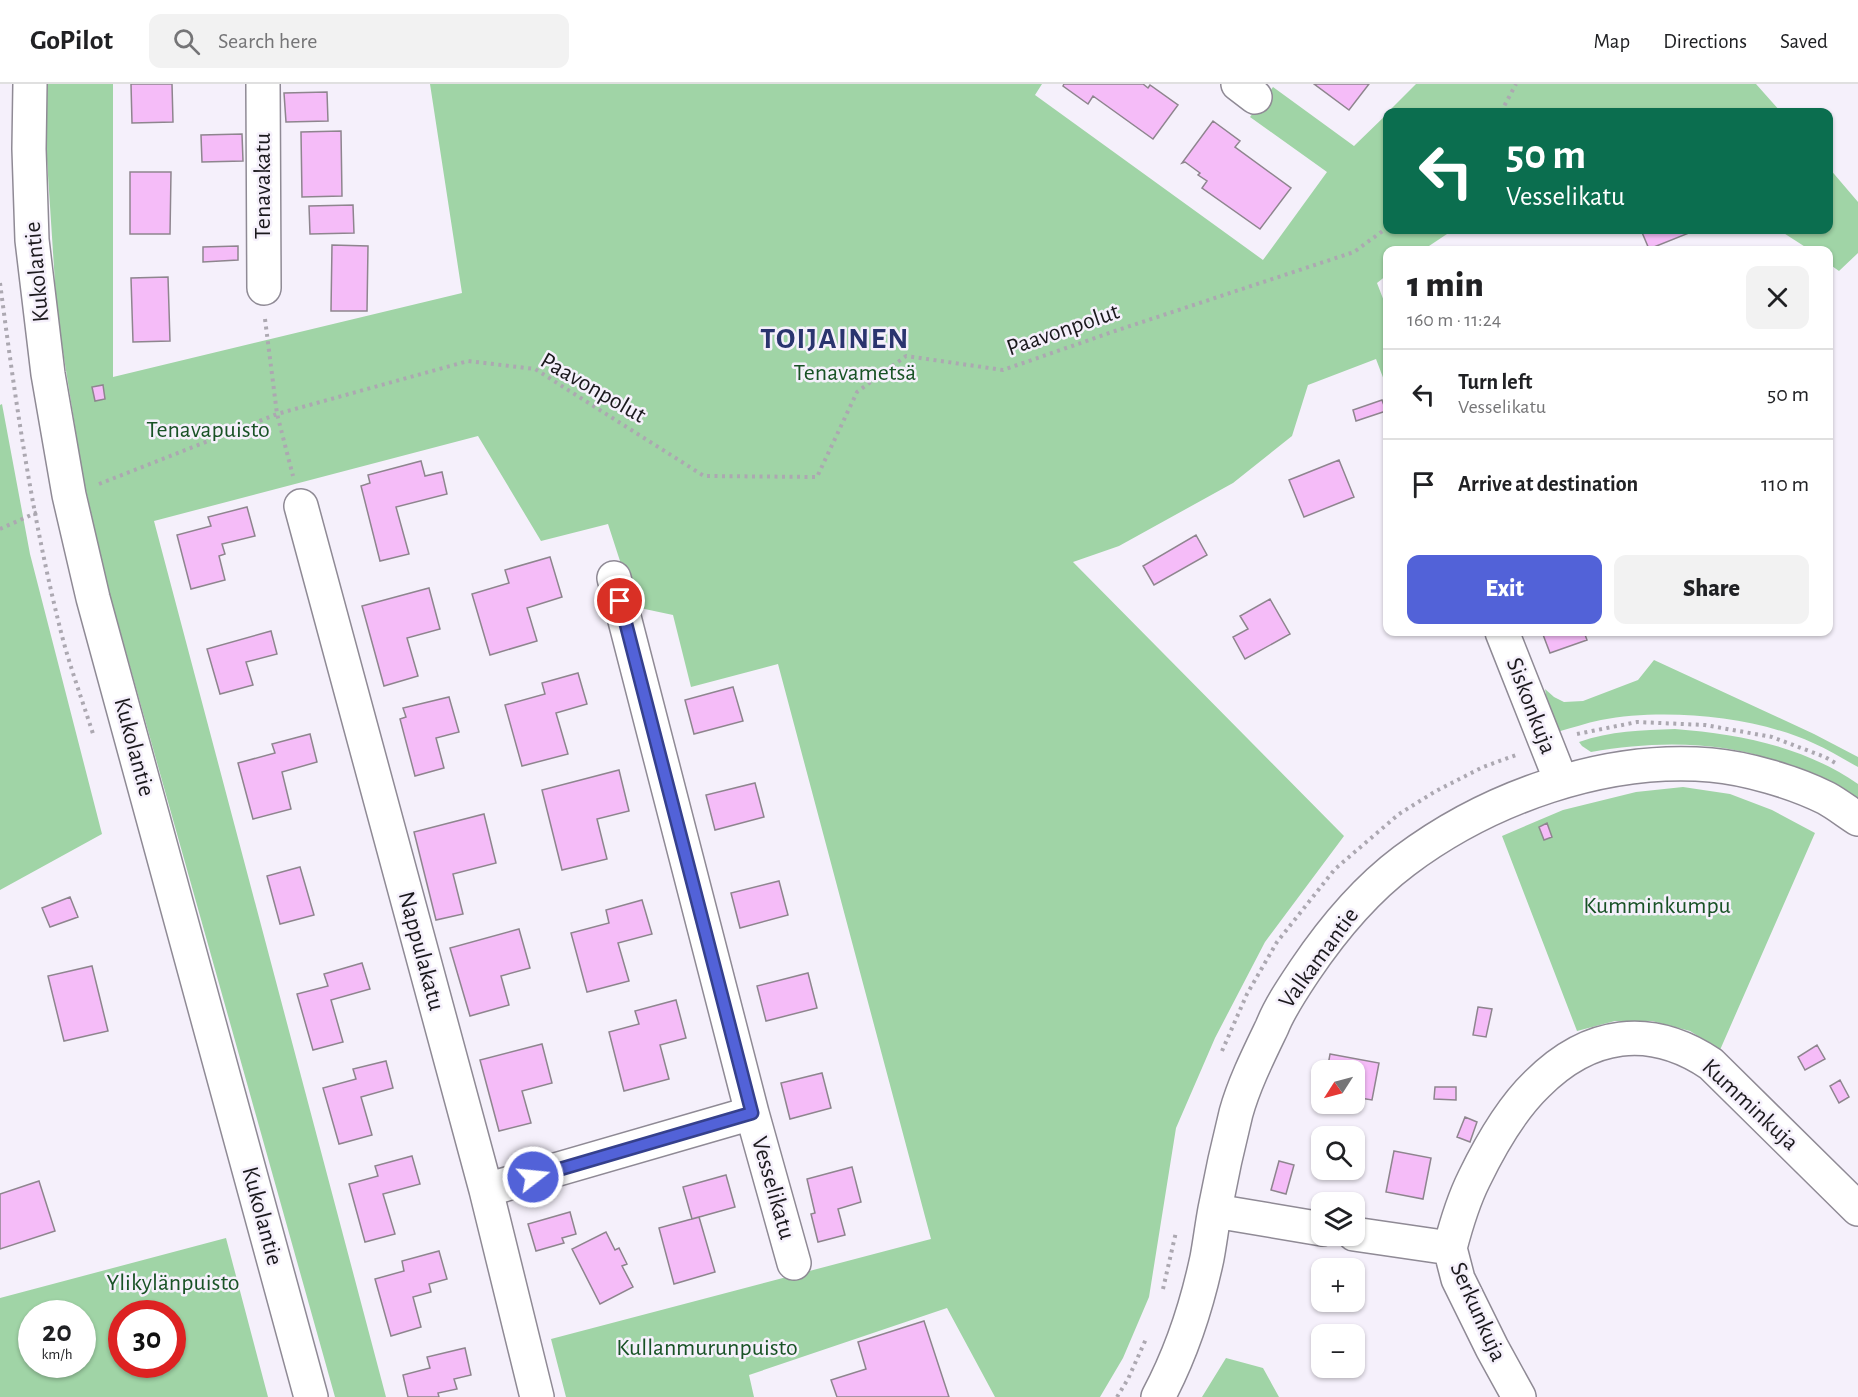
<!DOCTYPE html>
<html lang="en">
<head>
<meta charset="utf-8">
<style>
  :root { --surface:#fff; --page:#f2f2f2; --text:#202124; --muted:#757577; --line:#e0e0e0; --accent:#5262d8 }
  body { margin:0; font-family:"Alegreya Sans",sans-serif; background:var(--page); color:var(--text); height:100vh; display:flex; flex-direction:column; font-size:22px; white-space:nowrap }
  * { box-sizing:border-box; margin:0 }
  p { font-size:20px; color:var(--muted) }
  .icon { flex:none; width:33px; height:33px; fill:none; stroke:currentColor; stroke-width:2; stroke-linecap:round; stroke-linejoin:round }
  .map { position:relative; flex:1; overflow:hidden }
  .sheet { position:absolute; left:1383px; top:162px; width:450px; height:390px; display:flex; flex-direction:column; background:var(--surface); border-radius:12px; box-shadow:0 2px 4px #0004 }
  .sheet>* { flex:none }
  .banner { position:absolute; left:1383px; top:24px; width:450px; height:126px; border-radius:12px; box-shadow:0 2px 4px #0004; background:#0b6e4f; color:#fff; overflow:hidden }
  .needle { width:39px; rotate:234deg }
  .buttons { position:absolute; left:1311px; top:976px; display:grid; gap:12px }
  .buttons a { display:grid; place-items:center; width:54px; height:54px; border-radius:12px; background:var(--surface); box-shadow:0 2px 4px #0004; font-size:30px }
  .speed { position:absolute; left:18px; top:1216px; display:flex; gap:12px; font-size:30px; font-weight:700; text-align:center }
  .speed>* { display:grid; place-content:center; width:78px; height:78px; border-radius:50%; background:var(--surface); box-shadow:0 2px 4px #0004; line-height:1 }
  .speed small { font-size:15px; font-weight:400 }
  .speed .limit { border:9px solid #d22; background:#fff; color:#111 }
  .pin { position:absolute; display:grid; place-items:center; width:51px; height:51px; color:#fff; margin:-26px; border:3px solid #fff; border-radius:50%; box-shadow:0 2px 6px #0007 }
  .me { position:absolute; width:66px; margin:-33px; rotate:74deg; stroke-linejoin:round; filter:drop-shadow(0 0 4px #0008) }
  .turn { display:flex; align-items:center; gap:21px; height:126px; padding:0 24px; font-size:27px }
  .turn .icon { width:78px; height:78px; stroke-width:2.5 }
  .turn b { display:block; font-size:42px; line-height:51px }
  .round { display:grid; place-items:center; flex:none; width:63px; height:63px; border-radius:12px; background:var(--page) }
  .summary { display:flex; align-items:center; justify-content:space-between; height:102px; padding:0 24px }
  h1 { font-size:36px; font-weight:800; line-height:45px }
  .button { display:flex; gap:12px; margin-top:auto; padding:12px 24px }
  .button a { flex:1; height:69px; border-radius:12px; background:var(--accent); color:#fff; font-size:24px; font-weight:800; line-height:69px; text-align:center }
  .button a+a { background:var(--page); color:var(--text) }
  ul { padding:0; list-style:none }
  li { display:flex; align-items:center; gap:18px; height:90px; padding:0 24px; border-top:2px solid var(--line) }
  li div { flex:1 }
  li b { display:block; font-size:22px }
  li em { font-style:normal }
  header { display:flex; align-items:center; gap:36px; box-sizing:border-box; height:84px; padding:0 30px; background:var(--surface); border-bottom:2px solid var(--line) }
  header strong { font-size:28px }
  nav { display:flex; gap:33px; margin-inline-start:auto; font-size:21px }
  .search { width:420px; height:54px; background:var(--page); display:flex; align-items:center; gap:15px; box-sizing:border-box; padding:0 21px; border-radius:12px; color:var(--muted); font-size:22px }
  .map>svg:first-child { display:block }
  .green { fill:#a0d4a6; fill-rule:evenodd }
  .building { fill:#f5bcf8; stroke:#8e858e; stroke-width:1.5 }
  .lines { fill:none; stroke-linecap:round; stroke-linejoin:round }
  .minor-casing { stroke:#8f8a95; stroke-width:36 }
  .path { stroke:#aca8b1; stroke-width:4; stroke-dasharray:3 4.5; stroke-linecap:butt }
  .minor { stroke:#fff; stroke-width:33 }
  .route-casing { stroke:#35408c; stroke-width:15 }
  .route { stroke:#5262d8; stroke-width:10 }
  .labels { text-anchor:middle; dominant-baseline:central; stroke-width:5; stroke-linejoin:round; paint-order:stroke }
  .street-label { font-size:24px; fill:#1b191d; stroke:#f5f0fb }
  .park-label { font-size:24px; fill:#185225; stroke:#f5f0fb }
  .district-label { font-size:30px; font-weight:bold; letter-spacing:1.5px; fill:#2a346e; stroke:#f5f0fb }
</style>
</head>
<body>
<header>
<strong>GoPilot</strong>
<div class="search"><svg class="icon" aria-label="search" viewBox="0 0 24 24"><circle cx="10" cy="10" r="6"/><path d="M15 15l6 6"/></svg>Search here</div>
<nav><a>Map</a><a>Directions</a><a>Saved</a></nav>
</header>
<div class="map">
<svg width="1858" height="1313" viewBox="0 0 1858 1313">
  <rect width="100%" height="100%" fill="#f5f0fb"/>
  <!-- green -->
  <path class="green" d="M46 0H113V293L462 209 430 0H1042L1035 11 1263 176 1327 88 1250 33 1273 3 1354 62 1388 29V146H1453L1423 166H1388L1387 191 1377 199 1387 225V304L1376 275 1308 301 1292 352 1233 399 1119 462 1073 478 1344 752 1265 858 1215 954 1176 1044 1149 1213 1123 1274 1100 1313H995L947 1224 749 1291 754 1313H566L551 1255 931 1155 778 580 691 603 673 531 640 524 631 511 608 440 541 457 478 352 154 437 386 1313H335L108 504 83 393 57 230 46 60Z
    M1416 0H1756L1781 28H1388Z
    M1829 84 1858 118V169L1839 187 1829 180 1828 166H1810L1779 146H1828Z
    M2 320 30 470 102 750 0 806V321Z
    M1654 576 1814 650 1858 673V683C1843 675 1829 666 1813 659 1754 632 1665 624 1601 636 1586 639 1572 644 1557 648L1552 645 1545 605 1554 613 1564 618 1583 617 1638 596Z
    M1675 645C1739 650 1803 662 1858 700V717C1841 708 1824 697 1806 688 1736 657 1665 655 1591 668L1582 662 1579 658C1610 647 1642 646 1675 645Z
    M1683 703 1730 710 1772 726 1815 749 1720 966 1690 947 1652 937H1615L1577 947 1502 752 1563 726 1636 708Z
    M226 1154 268 1313H0V1214ZM32 1230H82V1281H32ZM122 1230H172V1281H122Z
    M1226 1274 1263 1284 1279 1313H1202Z"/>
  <!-- building -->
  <path class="building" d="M131 0H172L173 38 132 39Z
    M1064 0H1143L1148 4 1150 1 1178 21 1153 55 1093 12 1088 20 1063 2Z
    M1314 0H1369L1349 26Z
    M327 8 328 37 286 38 284 9Z
    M1213 37 1240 57 1235 63 1291 104 1260 145 1202 104 1207 97 1198 91 1200 89 1185 78 1182 79Z
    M341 47 342 112 302 113 301 48Z
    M242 50 243 77 202 78 201 51Z
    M130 88H171L170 150H130Z
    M353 121 354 149 310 150 309 122Z
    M1641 146H1687L1689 149 1649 165Z
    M332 161 368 162 367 227H331Z
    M238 162V176L203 178V163Z
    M168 193 170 257 133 258 131 194Z
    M103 301 105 315 95 317 92 303Z
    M1382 316 1386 327 1356 337 1353 326Z
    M1339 376 1354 413 1304 433 1289 396Z
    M421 377 425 392 442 388 447 410 396 423 409 470 380 477 361 402 370 399 368 391Z
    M247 423 255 452 222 460 225 470 219 472 225 496 191 505 177 451 211 442 208 433Z
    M1196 451 1207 471 1154 501 1143 482Z
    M550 473 562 513 527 524 537 557 490 571 472 510 509 499 505 486Z
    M429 504 440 545 407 554 418 592 384 602 362 522Z
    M1270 515 1290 550 1245 575 1233 553 1248 545 1240 532Z
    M271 547 277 570 246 578 253 601 220 610 207 565Z
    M1542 548H1584L1587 556 1550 569Z
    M578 589 587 620 556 629 568 670 522 682 505 621 545 610 542 599Z
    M733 603 743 637 694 650 685 616Z
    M449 613 459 648 436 654 444 684 415 692 400 635 406 633 403 624Z
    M310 650 317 678 282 688 291 725 253 735 238 679 275 669 272 660Z
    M619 686 629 727 597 735 607 775 562 786 542 706Z
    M755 699 764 733 715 746 706 711Z
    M484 730 496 779 453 790 463 830 436 836 414 748Z
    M1547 739 1552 753 1544 756 1539 743Z
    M300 783 314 831 280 840 267 792Z
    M779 797 788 831 740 844 731 809Z
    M70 813 78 833 50 843 42 824Z
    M642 816 652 850 618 859 629 897 587 908 571 849 609 839 606 826Z
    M519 845 530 884 501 892 509 921 470 932 450 864Z
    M362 879 370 905 331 916 343 958 313 966 297 910 328 902 324 890Z
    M92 882 108 947 64 957 48 892Z
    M808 889 817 924 766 937 757 902Z
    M676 916 686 954 660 961 669 995 624 1007 609 948 639 940 635 927Z
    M1478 923 1492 925 1486 953 1473 951Z
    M542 960 552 999 522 1007 531 1039 499 1047 480 976Z
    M1817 961 1825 975 1805 986 1798 973Z
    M1330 970 1379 979 1372 1016 1354 1013V987H1327Z
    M386 977 393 1004 361 1013 372 1051 339 1060 323 1004 356 995 353 985Z
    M822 989 831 1024 790 1035 781 999Z
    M1840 996 1849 1013 1839 1019 1830 1002Z
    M1435 1003H1456V1016L1434 1015Z
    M1465 1033 1477 1038 1470 1058 1457 1053Z
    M1394 1067 1431 1074 1423 1115 1386 1108Z
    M412 1072 420 1100 383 1110 395 1150 365 1158 349 1100 378 1092 375 1082Z
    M1279 1077 1294 1081 1286 1110 1271 1106Z
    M852 1083 861 1118 838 1125 845 1151 818 1158 811 1130 815 1129 807 1095Z
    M726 1091 735 1123 692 1135 683 1103Z
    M39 1097 55 1147 0 1165V1110Z
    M570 1128 576 1150 562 1154 564 1159 536 1167 528 1140Z
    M699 1133 715 1188 674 1200 659 1144Z
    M606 1148 615 1166 619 1164 627 1180 622 1182 633 1203 600 1220 572 1165Z
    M439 1167 447 1195 429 1200 431 1208 413 1213 421 1243 391 1252 375 1195 404 1187 402 1177Z
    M924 1237 949 1313H837L831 1296 866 1285 858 1258Z
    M465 1264 471 1291 454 1295 457 1305 438 1309 439 1313H408L403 1291 430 1284 427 1273Z"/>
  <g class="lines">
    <!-- minor casing -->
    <g class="minor-casing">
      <path id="minor" d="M30 0 29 65 32 156 48 290 69 411 93 514 311 1313
        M263 0 264 204
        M1238 0 1255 13
        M301 422 486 1106 537 1313
        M1502 548 1561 697
        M752 1029 794 1179
        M486 1106 752 1029 614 494
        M1215 1127 1322 1145
        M1354 1150 1450 1164 1458 1195 1492 1264 1519 1313
        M1450 1164C1456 1141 1463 1117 1474 1095 1489 1064 1512 1024 1537 1000 1589 948 1650 939 1711 980L1858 1125
        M1158 1313C1181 1270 1197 1221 1207 1174 1210 1158 1212 1141 1215 1125 1221 1093 1228 1061 1236 1029 1244 1000 1259 970 1272 943 1280 923 1293 904 1305 886 1332 846 1364 807 1404 777 1488 714 1604 672 1711 681 1746 684 1794 698 1826 714 1837 720 1847 728 1858 735"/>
    </g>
    <!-- path -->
    <path class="path" d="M1501 28 1516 0
      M0 199C15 314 31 427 59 540 68 578 82 615 94 653
      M265 235 277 330 293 392
      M99 400 277 330 468 277 535 285 704 392 817 393 857 308 906 272 1003 286 1118 246 1354 168 1388 143
      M0 445 40 427
      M1577 650 1637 638 1705 641 1772 653 1825 673 1837 680
      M1222 967 1247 910 1277 858 1335 785 1399 730 1436 707 1483 683 1516 671
      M1163 1205 1176 1148
      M1117 1313 1128 1295 1146 1255"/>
    <!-- minor -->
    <use href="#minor" class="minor"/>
  </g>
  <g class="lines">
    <!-- route casing -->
    <g class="route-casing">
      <path id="route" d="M533 1093 752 1029 620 517"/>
    </g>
    <!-- route -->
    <use href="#route" class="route"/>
  </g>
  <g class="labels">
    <!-- street labels -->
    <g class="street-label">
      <text transform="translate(263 102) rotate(-90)">Tenavakatu</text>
      <text transform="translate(37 188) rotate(-95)">Kukolantie</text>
      <text transform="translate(1063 246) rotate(-19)">Paavonpolut</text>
      <text transform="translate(593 304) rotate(30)">Paavonpolut</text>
      <text transform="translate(1531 622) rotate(69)">Siskonkuja</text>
      <text transform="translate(134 663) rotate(75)">Kukolantie</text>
      <text transform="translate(421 867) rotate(75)">Nappulakatu</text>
      <text transform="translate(1319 874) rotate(-54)">Valkamantie</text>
      <text transform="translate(1750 1021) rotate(43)">Kumminkuja</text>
      <text transform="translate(773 1104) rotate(74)">Vesselikatu</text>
      <text transform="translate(262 1132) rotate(75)">Kukolantie</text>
      <text transform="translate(1478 1228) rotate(66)">Serkunkuja</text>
    </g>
    <!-- park labels -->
    <g class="park-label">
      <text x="855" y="289">Tenavametsä</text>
      <text x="208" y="346">Tenavapuisto</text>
      <text x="1657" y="822">Kumminkumpu</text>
      <text x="173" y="1199">Ylikylänpuisto</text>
      <text x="707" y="1264">Kullanmurunpuisto</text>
    </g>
    <!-- district labels -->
    <g class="district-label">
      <text x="835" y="255">TOIJAINEN</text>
    </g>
  </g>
</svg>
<div class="buttons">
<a><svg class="needle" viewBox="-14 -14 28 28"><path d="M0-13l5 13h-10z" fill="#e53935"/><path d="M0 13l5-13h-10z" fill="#757577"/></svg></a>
<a><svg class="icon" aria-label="search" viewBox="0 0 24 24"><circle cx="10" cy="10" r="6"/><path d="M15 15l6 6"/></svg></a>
<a><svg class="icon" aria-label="layers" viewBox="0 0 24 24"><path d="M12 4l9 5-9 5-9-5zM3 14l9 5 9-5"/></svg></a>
<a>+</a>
<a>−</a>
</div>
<div class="speed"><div>20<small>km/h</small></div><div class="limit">30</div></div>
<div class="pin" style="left:620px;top:517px;background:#d93025"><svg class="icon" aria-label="arrive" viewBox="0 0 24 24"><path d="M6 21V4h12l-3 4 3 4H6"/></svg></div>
<svg class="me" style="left:533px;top:1093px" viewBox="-20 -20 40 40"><circle r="17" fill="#5262d8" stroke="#fff" stroke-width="3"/><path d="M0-11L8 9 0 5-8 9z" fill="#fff"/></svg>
<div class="banner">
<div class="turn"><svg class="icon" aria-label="left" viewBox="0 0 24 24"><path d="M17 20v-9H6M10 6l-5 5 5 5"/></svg><div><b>50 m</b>Vesselikatu</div></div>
</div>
<section class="sheet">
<div class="summary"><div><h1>1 min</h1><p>160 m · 11:24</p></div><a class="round"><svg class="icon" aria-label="close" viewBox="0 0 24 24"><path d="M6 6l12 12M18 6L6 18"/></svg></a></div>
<ul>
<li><svg class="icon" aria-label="left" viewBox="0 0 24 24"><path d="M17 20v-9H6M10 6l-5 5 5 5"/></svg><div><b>Turn left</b><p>Vesselikatu</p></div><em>50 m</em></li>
<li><svg class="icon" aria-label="arrive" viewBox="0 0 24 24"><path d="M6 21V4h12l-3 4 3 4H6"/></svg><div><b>Arrive at destination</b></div><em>110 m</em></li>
</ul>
<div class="button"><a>Exit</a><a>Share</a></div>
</section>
</div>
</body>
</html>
